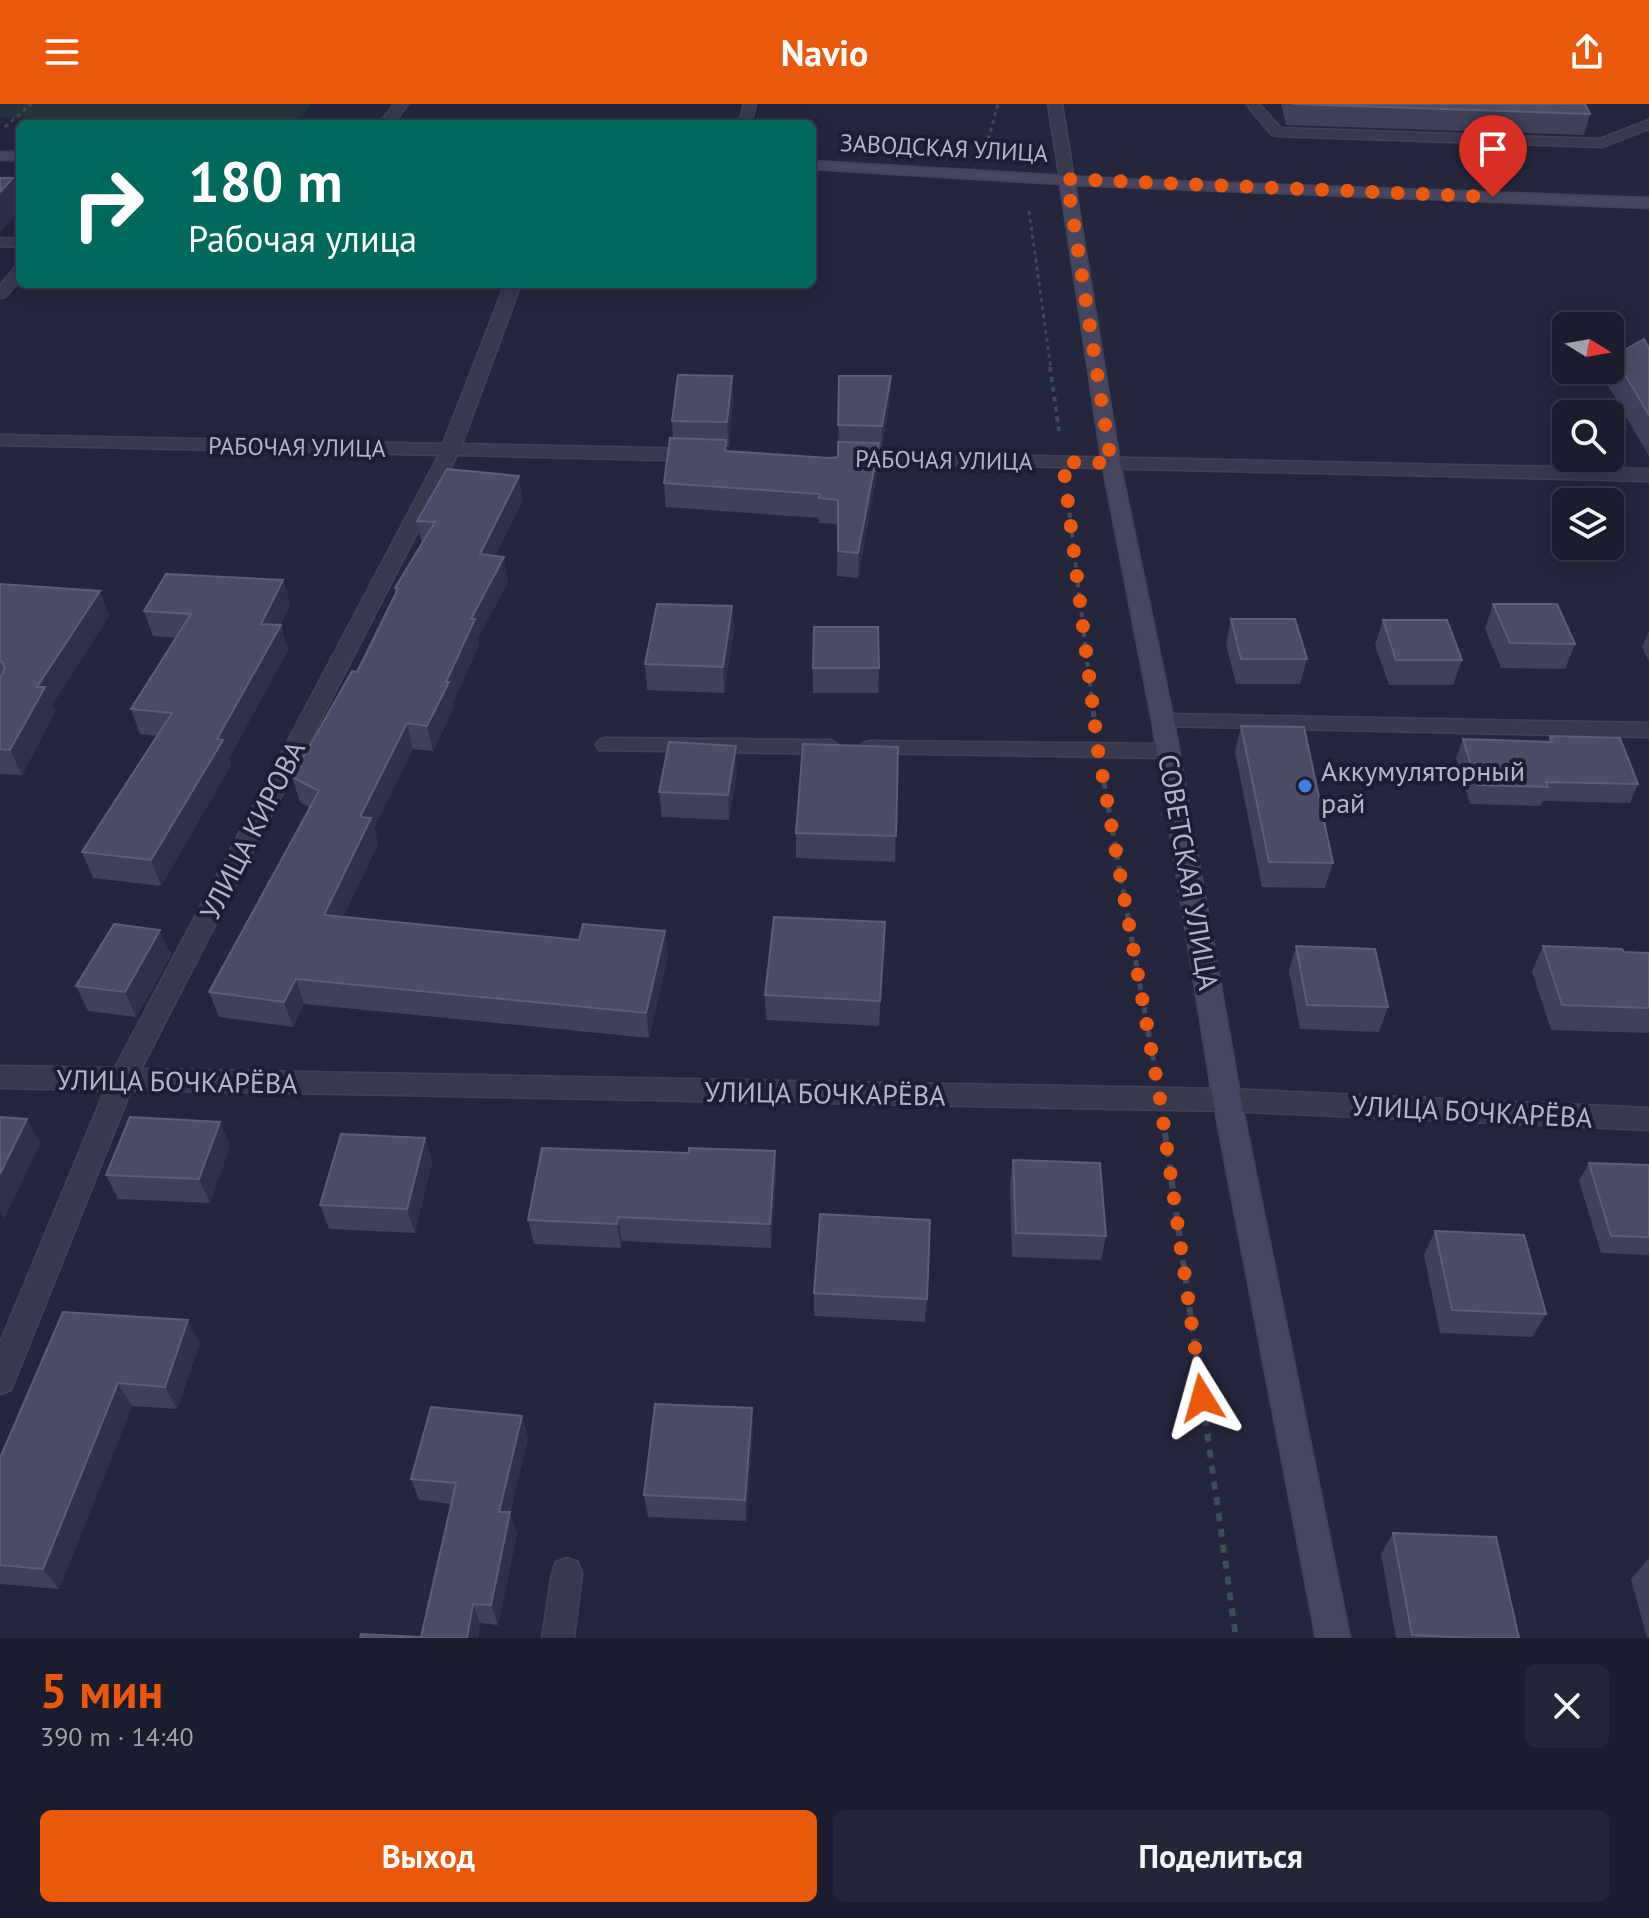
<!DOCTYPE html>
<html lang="ru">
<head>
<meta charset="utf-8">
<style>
  :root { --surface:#1b1c2e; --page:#242536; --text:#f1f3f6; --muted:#a0a1aa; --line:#393a4a; --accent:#ea580c }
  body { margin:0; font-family:"PT Sans",sans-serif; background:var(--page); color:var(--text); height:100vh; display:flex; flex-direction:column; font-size:30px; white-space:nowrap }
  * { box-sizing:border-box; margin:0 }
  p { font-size:26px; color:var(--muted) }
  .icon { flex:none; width:44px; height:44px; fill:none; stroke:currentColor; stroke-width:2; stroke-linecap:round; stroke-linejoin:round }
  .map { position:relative; height:1534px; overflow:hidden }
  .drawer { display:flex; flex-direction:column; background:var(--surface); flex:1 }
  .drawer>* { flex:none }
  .hud { position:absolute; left:16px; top:16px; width:800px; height:168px; border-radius:12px; box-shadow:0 4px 20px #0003,0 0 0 2px var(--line); background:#00695c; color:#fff; overflow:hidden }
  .needle { width:52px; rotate:101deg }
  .fabs { position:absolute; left:1552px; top:208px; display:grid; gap:16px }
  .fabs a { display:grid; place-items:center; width:72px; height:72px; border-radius:12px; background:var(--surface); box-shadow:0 4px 20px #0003,0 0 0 2px var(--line); font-size:40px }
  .pin { position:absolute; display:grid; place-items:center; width:68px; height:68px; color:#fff; margin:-82px -34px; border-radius:50% 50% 50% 0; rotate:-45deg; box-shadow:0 0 8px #0007 }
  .pin .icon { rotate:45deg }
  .me { position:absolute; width:88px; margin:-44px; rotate:352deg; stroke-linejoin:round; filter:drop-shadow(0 0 6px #0008) }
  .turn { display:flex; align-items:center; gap:28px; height:168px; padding:0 40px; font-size:36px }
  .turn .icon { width:104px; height:104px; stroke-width:2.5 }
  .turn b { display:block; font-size:56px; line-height:68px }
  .round { display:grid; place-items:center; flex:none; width:84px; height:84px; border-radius:12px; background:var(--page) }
  .overview { display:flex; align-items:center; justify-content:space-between; height:136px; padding:0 40px }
  h1 { font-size:48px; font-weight:600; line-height:60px; color:var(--accent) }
  .action { display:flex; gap:16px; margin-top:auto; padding:16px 40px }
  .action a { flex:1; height:92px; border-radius:12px; background:var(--accent); color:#fff; font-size:32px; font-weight:600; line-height:92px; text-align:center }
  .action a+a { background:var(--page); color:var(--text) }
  header { display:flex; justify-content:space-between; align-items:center; height:104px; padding:0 40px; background:var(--accent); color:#fff; font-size:36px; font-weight:600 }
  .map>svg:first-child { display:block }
  .green { fill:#26333e }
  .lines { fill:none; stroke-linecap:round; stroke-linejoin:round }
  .lane-casing { stroke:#414256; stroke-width:3 }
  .street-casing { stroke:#414256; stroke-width:3 }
  .secondary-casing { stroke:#414256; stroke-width:3 }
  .path-far3 { stroke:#3f4c56; stroke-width:3; stroke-dasharray:4 4; stroke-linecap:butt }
  .path-far2 { stroke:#3f4c56; stroke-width:4; stroke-dasharray:5 5; stroke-linecap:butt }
  .path-far1 { stroke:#3f4c56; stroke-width:5; stroke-dasharray:6 6; stroke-linecap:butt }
  .path { stroke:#3f4c56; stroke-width:6; stroke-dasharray:8 8; stroke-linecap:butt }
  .lane { fill:#38394d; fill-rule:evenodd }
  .street { fill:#38394d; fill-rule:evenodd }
  .secondary { fill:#464660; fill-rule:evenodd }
  .wall { fill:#3f415b }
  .shaded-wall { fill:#2f314a }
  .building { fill:#4b4d67; stroke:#5c5d76; stroke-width:2 }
  .route { stroke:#ea580c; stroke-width:14; stroke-dasharray:0 25.2 }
  .shop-dot { fill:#3f7fe0; stroke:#1d1e32; stroke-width:3 }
  .labels { text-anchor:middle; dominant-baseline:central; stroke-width:8; stroke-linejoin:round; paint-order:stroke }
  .far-street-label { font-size:24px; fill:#b4b4c8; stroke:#1d1e32 }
  .poi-label { font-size:28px; fill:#b4b4c8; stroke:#1d1e32; text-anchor:start }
  .street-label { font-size:28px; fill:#b4b4c8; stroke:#1d1e32 }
</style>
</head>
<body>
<header><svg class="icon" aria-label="menu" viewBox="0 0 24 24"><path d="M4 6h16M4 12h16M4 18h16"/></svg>Navio<svg class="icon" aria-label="share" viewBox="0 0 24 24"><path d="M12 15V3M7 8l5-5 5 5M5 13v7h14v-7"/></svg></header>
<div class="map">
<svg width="1649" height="1534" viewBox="0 0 1649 1534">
  <rect width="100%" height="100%" fill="#24263d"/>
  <!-- green -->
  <path class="green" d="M0 0H311L297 20H146L0 14Z"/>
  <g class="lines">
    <!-- lane casing -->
    <g class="lane-casing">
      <path id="lane" d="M744 0H756L751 20H739Z
        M1246 0H1259L1281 24 1600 35 1649 16V25L1602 43 1277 32 1272 31Z
        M0 134 20 135V143L0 142Z
        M20 163V176L5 193 0 194V181L15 164Z
        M1163 610 1649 619V633L1156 622 1153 617 1156 612Z
        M606 634 831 636 841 643 831 650 599 646 596 641 599 636Z
        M869 637 1168 640 1178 647 1168 654 862 649 859 644 862 639Z
        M567 1454 578 1458 582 1469 574 1534H542L552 1469 556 1458Z"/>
    </g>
    <!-- street casing -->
    <g class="street-casing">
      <path id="street" d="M394 0H408L393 20H379Z
        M1048 0H1062L1074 75 1072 78 1067 79 1060 75Z
        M505 180H521L462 340 699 345 708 351 699 357 457 351 141 965 1227 985 1649 1004V1026L1227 1007 131 986 11 1286 0 1290V1239L105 986 0 984V962L115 964 439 351 0 341V331L443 340Z
        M848 348 1649 365V377L841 358 839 354 841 350Z"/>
    </g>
    <!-- secondary casing -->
    <g class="secondary-casing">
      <path id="secondary" d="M0 48H20V56H0Z
        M812 57 1119 75 1649 94V104L1075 81 1120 359 1174 617 1241 996 1350 1534H1316L1213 996 1152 617 1102 359 1060 80 812 65Z"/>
    </g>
    <!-- path-far3 -->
    <path class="path-far3" d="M5 23 31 0
      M986 43 998 0
      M1029 107 1051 265"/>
    <!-- path-far2 -->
    <path class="path-far2" d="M1050 263 1059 327
      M1067 389 1092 597"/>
    <!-- path-far1 -->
    <path class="path-far1" d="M1092 595 1094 613
      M1104 679 1154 960"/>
    <!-- path -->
    <path class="path" d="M1165 1029 1236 1534"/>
    <!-- lane -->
    <use href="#lane" class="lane"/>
    <!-- street -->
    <use href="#street" class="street"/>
    <!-- secondary -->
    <use href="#secondary" class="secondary"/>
  </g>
  <!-- wall -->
  <path class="wall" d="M1281 0H1585L1590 10 1584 31 1286 21Z
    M1649 244V352L1605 276 1614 252Z
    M732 272 733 296 729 343H726L727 347 829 354 838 353 839 272H891L890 296 881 346H879L878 363 858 474 837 472 838 420 819 419V414L666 403 664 379 673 335 672 317Z
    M523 396 495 452 508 478 478 534 479 540 453 599 454 603 433 647 413 645 374 724 378 740 343 813 579 836 665 827 668 852 649 934 304 900 293 923 219 913 209 888 310 704 300 698 292 673 357 568 396 489 395 484 422 440 417 417Z
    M283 476 290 501 280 521 288 546 229 654 231 661 161 782 93 774 82 748 158 632 140 630 131 605 176 534 153 532 144 507Z
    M0 480 100 487 109 512 52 601 55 608 22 671 0 670Z
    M1493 500 1575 540 1565 565 1501 564 1485 525Z
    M732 502 734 527 724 589 647 586 645 560Z
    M1231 515 1307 555 1300 580H1236L1226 540Z
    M1383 516 1462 556 1453 581H1389L1375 541Z
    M1649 527V558L1642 543Z
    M813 564H879L878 589H813Z
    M1241 622 1333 759 1325 784 1262 783 1235 648Z
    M1550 632 1638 680 1630 699 1542 697 1540 702 1470 700 1456 654 1463 635 1548 638Z
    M898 643 895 758 796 754V729Z
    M737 667 729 716 662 713 659 688Z
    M885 818 879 922 766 916 765 891Z
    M1296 842 1388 903 1379 928 1300 925 1289 867Z
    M1543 842 1649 849V929L1551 926 1532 867Z
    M171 851 136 913 88 907 76 882Z
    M220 1018 230 1042 210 1099 118 1095 106 1071Z
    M425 1034 432 1058 415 1129 329 1125 320 1101Z
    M775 1047 776 1071 771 1144 622 1137 621 1144 534 1140 528 1116 689 1049Z
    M1013 1056 1106 1132 1101 1156 1012 1153 1010 1080Z
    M1589 1059 1649 1061V1151L1601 1149 1579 1077Z
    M1435 1127 1546 1210 1532 1233 1440 1229 1424 1151Z
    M814 1189 927 1195 925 1218 814 1212Z
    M63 1208 200 1239 177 1305 132 1302 59 1485 0 1480V1354Z
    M752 1304 753 1327 746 1417 648 1413 644 1391Z
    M528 1334 510 1409 517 1430 498 1521 480 1519 478 1534H360L421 1533 451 1400 419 1396 411 1375Z
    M1393 1429 1519 1534H1396L1381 1450Z
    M1648 1455H1649V1534H1647L1631 1475Z"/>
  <!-- shaded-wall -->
  <path class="shaded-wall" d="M13 74 20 95V106L0 128V88Z
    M732 272 733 296 729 343 727 318Z
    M891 272 890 296 881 346 882 322Z
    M879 339 878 363 858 474V449Z
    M519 372 523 396 484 475 480 450Z
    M504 453 508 478 478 534 479 540 453 599 454 603 433 647 427 622 446 578 471 515Z
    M283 476 290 501 273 535 281 521 288 546 229 654 231 661 161 782 151 756 217 635 261 520Z
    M100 487 109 512 52 601 55 608 22 671 10 646 37 583Z
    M732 502 734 527 724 589 723 563Z
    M407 619 413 645 374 724 378 740 332 836 324 811 360 713Z
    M736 642 737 667 729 716 728 691Z
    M160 826 171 851 136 913 125 888Z
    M665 827 668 852 649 934 646 909Z
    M296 875 304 900 293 923 284 898Z
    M27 1015 41 1039 4 1115 0 1107V1070Z
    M220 1018 230 1042 210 1099 199 1075Z
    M425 1034 432 1058 415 1129 407 1105Z
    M775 1047 776 1071 771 1144 770 1120Z
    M618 1113 622 1137 621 1144 617 1120Z
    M188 1216 200 1239 177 1305 165 1283Z
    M118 1279 132 1302 59 1485 43 1465Z
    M752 1304 753 1327 746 1417 745 1396Z
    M522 1312 528 1334 510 1409 517 1430 498 1521 491 1501 499 1408Z
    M473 1500 480 1519 478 1534H467Z"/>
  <!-- building -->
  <path class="building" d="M1293 0H1585L1590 10Z
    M0 74H13L0 88Z
    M1644 235 1649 244V311L1614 252Z
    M678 271 732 272 727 318 672 317Z
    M839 272H891L882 322 838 321Z
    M670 334 726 336 725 347 829 354 838 353V338L879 339 858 449 838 447V396L819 394 820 390 664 379Z
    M447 365 519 372 480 450 504 453 471 515H475L446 578H449L427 622 407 619 360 713 371 714 324 811 579 836 583 820 665 827 646 909 296 875 284 898 209 888 319 687 292 673 352 567 357 568 398 485 395 484 435 418 417 417Z
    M166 470 283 476 261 520 281 521 217 635 223 636 151 756 82 748 172 609 131 605 191 510 144 507Z
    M0 480 100 487 37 583H45L10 646 0 645V572L2 571 5 563 2 558H0Z
    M657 500 732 502 723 563 645 560Z
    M1493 500H1557L1575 540 1510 539Z
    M1231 515H1295L1307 555H1241Z
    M1383 516H1447L1462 556H1396Z
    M814 523H878L879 564H813Z
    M1241 622 1304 623 1333 759 1269 758Z
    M1550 632 1620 634 1638 680 1546 678 1548 683 1477 681 1463 635 1552 638Z
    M669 638 736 642 728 691 659 688Z
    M803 640 898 643 896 732 796 729Z
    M774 813 885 818 880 897 765 891Z
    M114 820 160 826 125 888 76 882Z
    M1296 842 1375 845 1388 903 1307 901Z
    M1543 842 1622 845 1624 848 1649 849V904L1562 901Z
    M0 1013 27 1015 0 1070Z
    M130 1013 220 1018 199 1075 106 1071Z
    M341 1030 425 1034 407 1105 320 1101Z
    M542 1044 689 1049V1044L775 1047 770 1120 618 1113 617 1120 528 1116Z
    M1013 1056 1100 1059 1106 1132 1016 1129Z
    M1589 1059 1649 1061V1133L1611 1132Z
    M820 1110 930 1116 927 1195 814 1189Z
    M1435 1127 1524 1131 1546 1210 1452 1206Z
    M63 1208 188 1216 165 1283 118 1279 43 1465 0 1461V1354Z
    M655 1300 752 1304 745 1396 644 1391Z
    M431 1303 522 1312 499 1408H510L491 1501 473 1500 467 1534H360L361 1530 421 1533 456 1379 411 1375Z
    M1393 1429 1496 1433 1519 1534H1474L1412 1531Z"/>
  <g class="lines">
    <!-- route -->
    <path class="route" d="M1202 1294 1160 995 1098 646 1063 358 1111 359 1067 75 1493 93"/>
  </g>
  <!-- markers -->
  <circle class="shop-dot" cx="1305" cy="682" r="8"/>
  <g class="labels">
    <!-- far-street labels -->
    <g class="far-street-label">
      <text transform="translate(944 44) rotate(3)">ЗАВОДСКАЯ УЛИЦА</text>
      <text transform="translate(297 343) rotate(1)">РАБОЧАЯ УЛИЦА</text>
      <text transform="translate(944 356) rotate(1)">РАБОЧАЯ УЛИЦА</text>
    </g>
    <!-- poi labels -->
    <g class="poi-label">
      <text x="1321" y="666">Аккумуляторный<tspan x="1321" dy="32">рай</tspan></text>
    </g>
    <!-- street labels -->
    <g class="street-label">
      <text transform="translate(252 726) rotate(-63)">УЛИЦА КИРОВА</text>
      <text transform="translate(1189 768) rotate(80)">СОВЕТСКАЯ УЛИЦА</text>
      <text transform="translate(177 977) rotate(1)">УЛИЦА БОЧКАРЁВА</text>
      <text transform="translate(825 989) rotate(1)">УЛИЦА БОЧКАРЁВА</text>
      <text transform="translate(1472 1007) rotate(3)">УЛИЦА БОЧКАРЁВА</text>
    </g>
  </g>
</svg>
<div class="fabs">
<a><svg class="needle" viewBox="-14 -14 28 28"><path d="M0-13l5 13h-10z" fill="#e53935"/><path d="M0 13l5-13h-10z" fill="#a0a1aa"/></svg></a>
<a><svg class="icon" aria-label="search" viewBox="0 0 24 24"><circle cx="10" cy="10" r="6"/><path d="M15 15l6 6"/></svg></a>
<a><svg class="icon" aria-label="layers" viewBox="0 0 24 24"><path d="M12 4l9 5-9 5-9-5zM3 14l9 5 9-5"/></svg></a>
</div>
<div class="pin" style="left:1493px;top:93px;background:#d93025"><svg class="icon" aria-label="arrive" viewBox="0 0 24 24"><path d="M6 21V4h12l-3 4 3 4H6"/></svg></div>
<svg class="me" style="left:1202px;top:1294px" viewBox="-20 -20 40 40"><path d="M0-17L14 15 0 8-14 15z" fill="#ea580c" stroke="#fff" stroke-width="4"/></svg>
<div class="hud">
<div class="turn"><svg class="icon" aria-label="right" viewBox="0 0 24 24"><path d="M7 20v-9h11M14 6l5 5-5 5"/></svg><div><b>180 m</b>Рабочая улица</div></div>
</div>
</div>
<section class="drawer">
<div class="overview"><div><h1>5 мин</h1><p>390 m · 14:40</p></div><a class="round"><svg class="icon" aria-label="close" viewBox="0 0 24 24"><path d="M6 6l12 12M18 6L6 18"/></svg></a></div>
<div class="action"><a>Выход</a><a>Поделиться</a></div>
</section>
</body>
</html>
